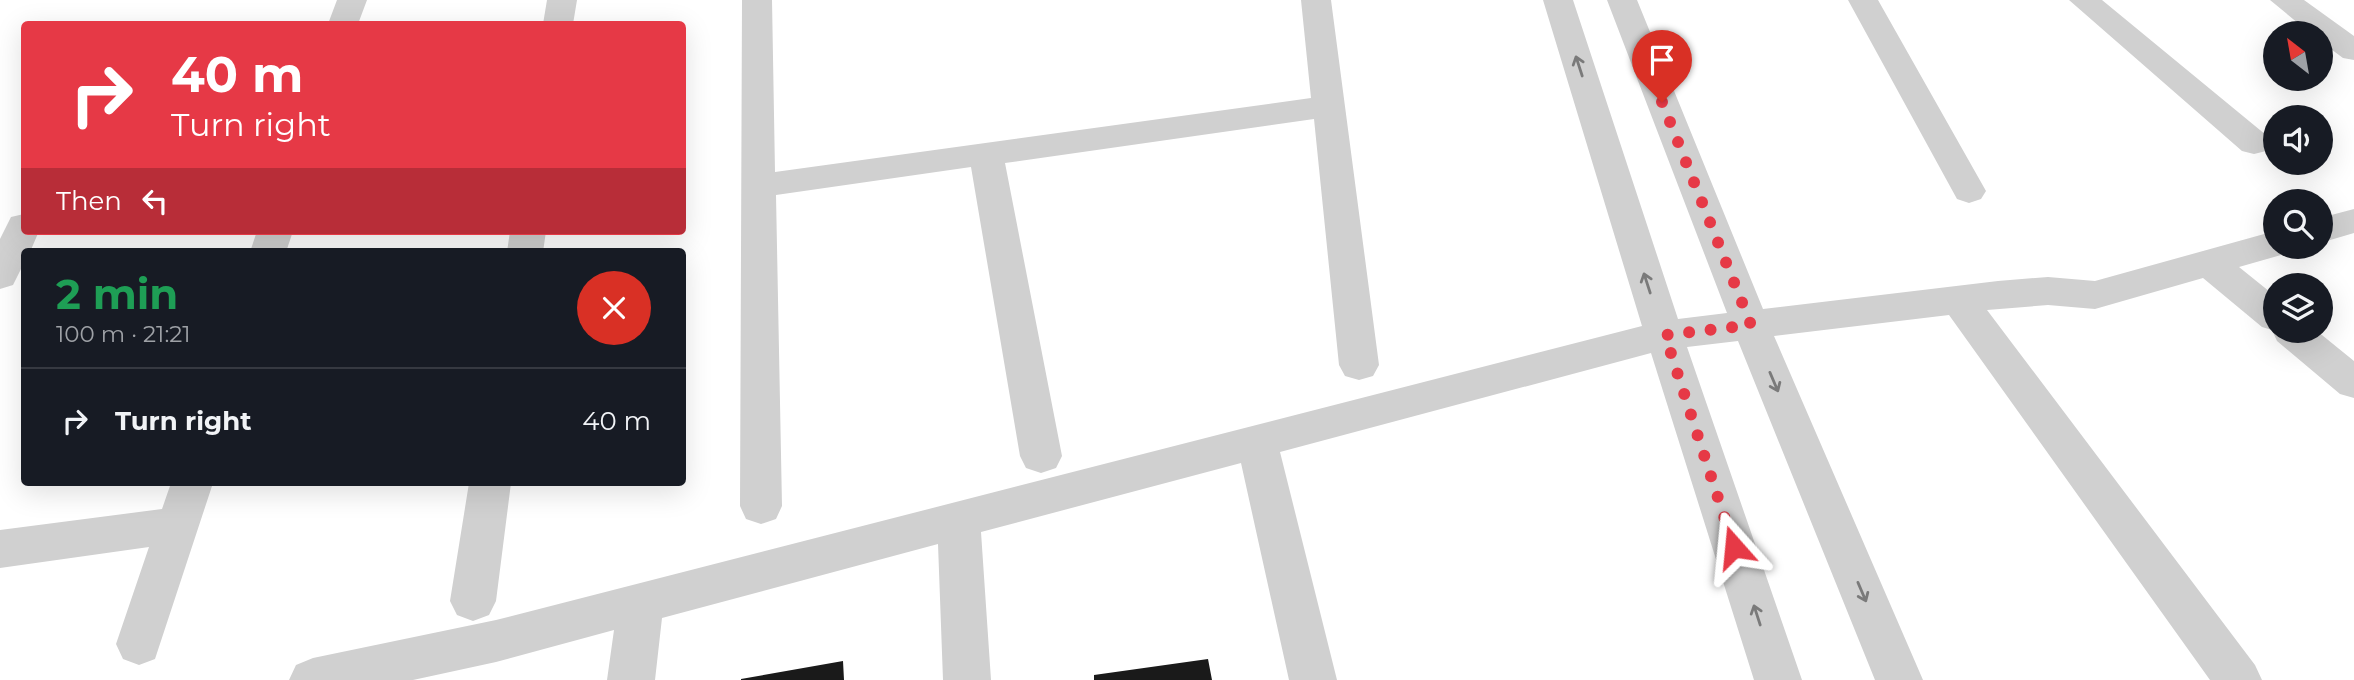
<!DOCTYPE html>
<html lang="en">
<head>
<meta charset="utf-8">
<style>
  :root { --surface:#171b24; --page:#242831; --text:#f1f3f6; --muted:#9ea1a6; --line:#363941 }
  body { margin:0; font-family:Montserrat,sans-serif; background:var(--page); color:var(--text); height:100vh; display:flex; flex-direction:column; font-size:26px; white-space:nowrap }
  * { box-sizing:border-box; margin:0 }
  p { font-size:23px; color:var(--muted) }
  .icon { flex:none; width:38px; height:38px; fill:none; stroke:currentColor; stroke-width:2; stroke-linecap:round; stroke-linejoin:round }
  .map { position:relative; flex:1; overflow:hidden }
  .drawer { position:absolute; left:21px; top:248px; width:665px; height:238px; display:flex; flex-direction:column; background:var(--surface); border-radius:7px; box-shadow:0 7px 28px #0002 }
  .drawer>* { flex:none }
  .hud { position:absolute; left:21px; top:21px; width:665px; height:214px; border-radius:7px; box-shadow:0 7px 28px #0002; background:#e63946; color:#fff; overflow:hidden }
  .needle { width:46px; rotate:329deg }
  .buttons { position:absolute; left:2263px; top:21px; display:grid; gap:14px }
  .buttons a { display:grid; place-items:center; width:70px; height:70px; border-radius:50%; background:var(--surface); box-shadow:0 7px 28px #0002; font-size:35px }
  .pin { position:absolute; display:grid; place-items:center; width:60px; height:60px; color:#fff; margin:-72px -30px; border-radius:50% 50% 50% 0; rotate:-45deg; box-shadow:0 0 7px #0007 }
  .pin .icon { rotate:45deg }
  .me { position:absolute; width:77px; margin:-38px; rotate:342deg; stroke-linejoin:round; filter:drop-shadow(0 0 5px #0008) }
  .turn { display:flex; align-items:center; gap:24px; height:147px; padding:0 35px; font-size:32px }
  .turn .icon { width:91px; height:91px; stroke-width:2.5 }
  .turn b { display:block; font-size:49px; line-height:60px }
  .then { display:flex; align-items:center; height:66px; padding:0 35px; background:#0003; gap:14px; font-size:26px }
  .round { display:grid; place-items:center; flex:none; width:74px; height:74px; border-radius:37px; background:var(--page) }
  .head { display:flex; align-items:center; justify-content:space-between; height:119px; padding:0 35px }
  h1 { font-size:42px; font-weight:700; line-height:52px; color:#1e9e55 }
  ul { padding:0; list-style:none }
  li { display:flex; align-items:center; gap:21px; height:105px; padding:0 35px; border-top:2px solid var(--line) }
  li div { flex:1 }
  li b { display:block; font-size:26px }
  li em { font-style:normal }
  .map>svg:first-child { display:block }
  .building { fill:#1a1a1a }
  .lines { fill:none; stroke-linecap:round; stroke-linejoin:round }
  .minor { fill:#d0d0d0; fill-rule:evenodd }
  .oneway { stroke:#7a7a7a }
  .route { stroke:#e63946; stroke-width:12; stroke-dasharray:0 21.6 }
</style>
</head>
<body>
<div class="map">
<svg width="2354" height="680" viewBox="0 0 2354 680">
  <rect width="100%" height="100%" fill="#fff"/>
  <!-- building -->
  <path class="building" d="M1208 659 1212 680H1094V675Z
    M843 661 844 680H741V679Z"/>
  <g class="lines">
    <!-- minor -->
    <path class="minor" d="M337 0H367L358 24H328Z
      M547 0H577L573 24H543Z
      M742 0H772L775 172 1311 98 1301 0H1331L1379 365 1373 376 1359 380 1345 376 1339 365 1314 119 1005 163 1062 456 1056 468 1041 473 1026 468 1020 456 971 167 776 195 782 506 776 519 761 524 746 519 740 506Z
      M1543 0H1573L1678 319 1727 313 1607 0H1637L1763 309 1998 281 2048 277 2095 281 2275 231V247H2291L2288 253 2239 267 2275 296V331H2317L2354 361V398L2340 394 2277 341 2272 330 2262 327 2203 278 2095 309 2048 305 1987 310 2255 665 2262 680H2210L1949 315 1774 336 1923 680H1875L1738 341 1687 347 1802 680H1754L1651 353 1280 452 1337 680H1289L1241 463 981 532 991 680H943L938 544 662 618 655 680H607L614 630 496 662 413 680H289L296 665 313 658 496 620 1642 326Z
      M1848 0H1878L1986 191 1981 199 1969 203 1957 199Z
      M2069 0H2102L2266 135 2271 143 2266 151 2254 154 2242 151Z
      M2270 0H2304L2354 36V60L2343 58 2320 41V33H2310Z
      M2354 209V233L2320 243V218Z
      M24 214V231H39L30 252H24V263L13 285 0 289V239L11 217Z
      M257 231H293L286 252H250Z
      M510 231H546L543 252H507Z
      M171 483H213L155 659 139 665 123 659 116 644 149 547 0 568V530L162 509Z
      M469 483H511L496 601 489 615 473 621 457 615 450 601Z"/>
  </g>
  <!-- one-way arrows -->
  <defs><path id="oneway-shaft" d="M-6 0H5M1.5-3L5.5 0L1.5 3" fill="none" stroke-width="1.6" stroke-linecap="round" stroke-linejoin="round" transform="scale(1.75)"/></defs>
  <g class="oneway">
    <use href="#oneway-shaft" transform="translate(1579 66) rotate(-108)"/>
    <use href="#oneway-shaft" transform="translate(1647 283) rotate(-108)"/>
    <use href="#oneway-shaft" transform="translate(1774 382) rotate(67)"/>
    <use href="#oneway-shaft" transform="translate(1862 592) rotate(67)"/>
    <use href="#oneway-shaft" transform="translate(1757 615) rotate(-108)"/>
  </g>
  <g class="lines">
    <!-- route -->
    <path class="route" d="M1662 102 1751 325 1665 335 1734 547"/>
  </g>
</svg>
<div class="buttons">
<a><svg class="needle" viewBox="-14 -14 28 28"><path d="M0-13l5 13h-10z" fill="#e53935"/><path d="M0 13l5-13h-10z" fill="#9ea1a6"/></svg></a>
<a><svg class="icon" aria-label="sound" viewBox="0 0 24 24"><path d="M4 9h4l5-4v14l-5-4H4zM17 9q2 3 0 6"/></svg></a>
<a><svg class="icon" aria-label="search" viewBox="0 0 24 24"><circle cx="10" cy="10" r="6"/><path d="M15 15l6 6"/></svg></a>
<a><svg class="icon" aria-label="layers" viewBox="0 0 24 24"><path d="M12 4l9 5-9 5-9-5zM3 14l9 5 9-5"/></svg></a>
</div>
<div class="pin" style="left:1662px;top:102px;background:#d93025"><svg class="icon" aria-label="arrive" viewBox="0 0 24 24"><path d="M6 21V4h12l-3 4 3 4H6"/></svg></div>
<svg class="me" style="left:1734px;top:547px" viewBox="-20 -20 40 40"><path d="M0-17L14 15 0 8-14 15z" fill="#e63946" stroke="#fff" stroke-width="4"/></svg>
<div class="hud">
<div class="turn"><svg class="icon" aria-label="right" viewBox="0 0 24 24"><path d="M7 20v-9h11M14 6l5 5-5 5"/></svg><div><b>40 m</b>Turn right</div></div>
<div class="then">Then<svg class="icon" aria-label="left" viewBox="0 0 24 24"><path d="M17 20v-9H6M10 6l-5 5 5 5"/></svg></div>
</div>
<section class="drawer">
<div class="head"><div><h1>2 min</h1><p>100 m · 21:21</p></div><a class="round" style="background:#d93025;color:#fff"><svg class="icon" aria-label="close" viewBox="0 0 24 24"><path d="M6 6l12 12M18 6L6 18"/></svg></a></div>
<ul>
<li><svg class="icon" aria-label="right" viewBox="0 0 24 24"><path d="M7 20v-9h11M14 6l5 5-5 5"/></svg><div><b>Turn right</b></div><em>40 m</em></li>
</ul>
</section>
</div>
</body>
</html>
